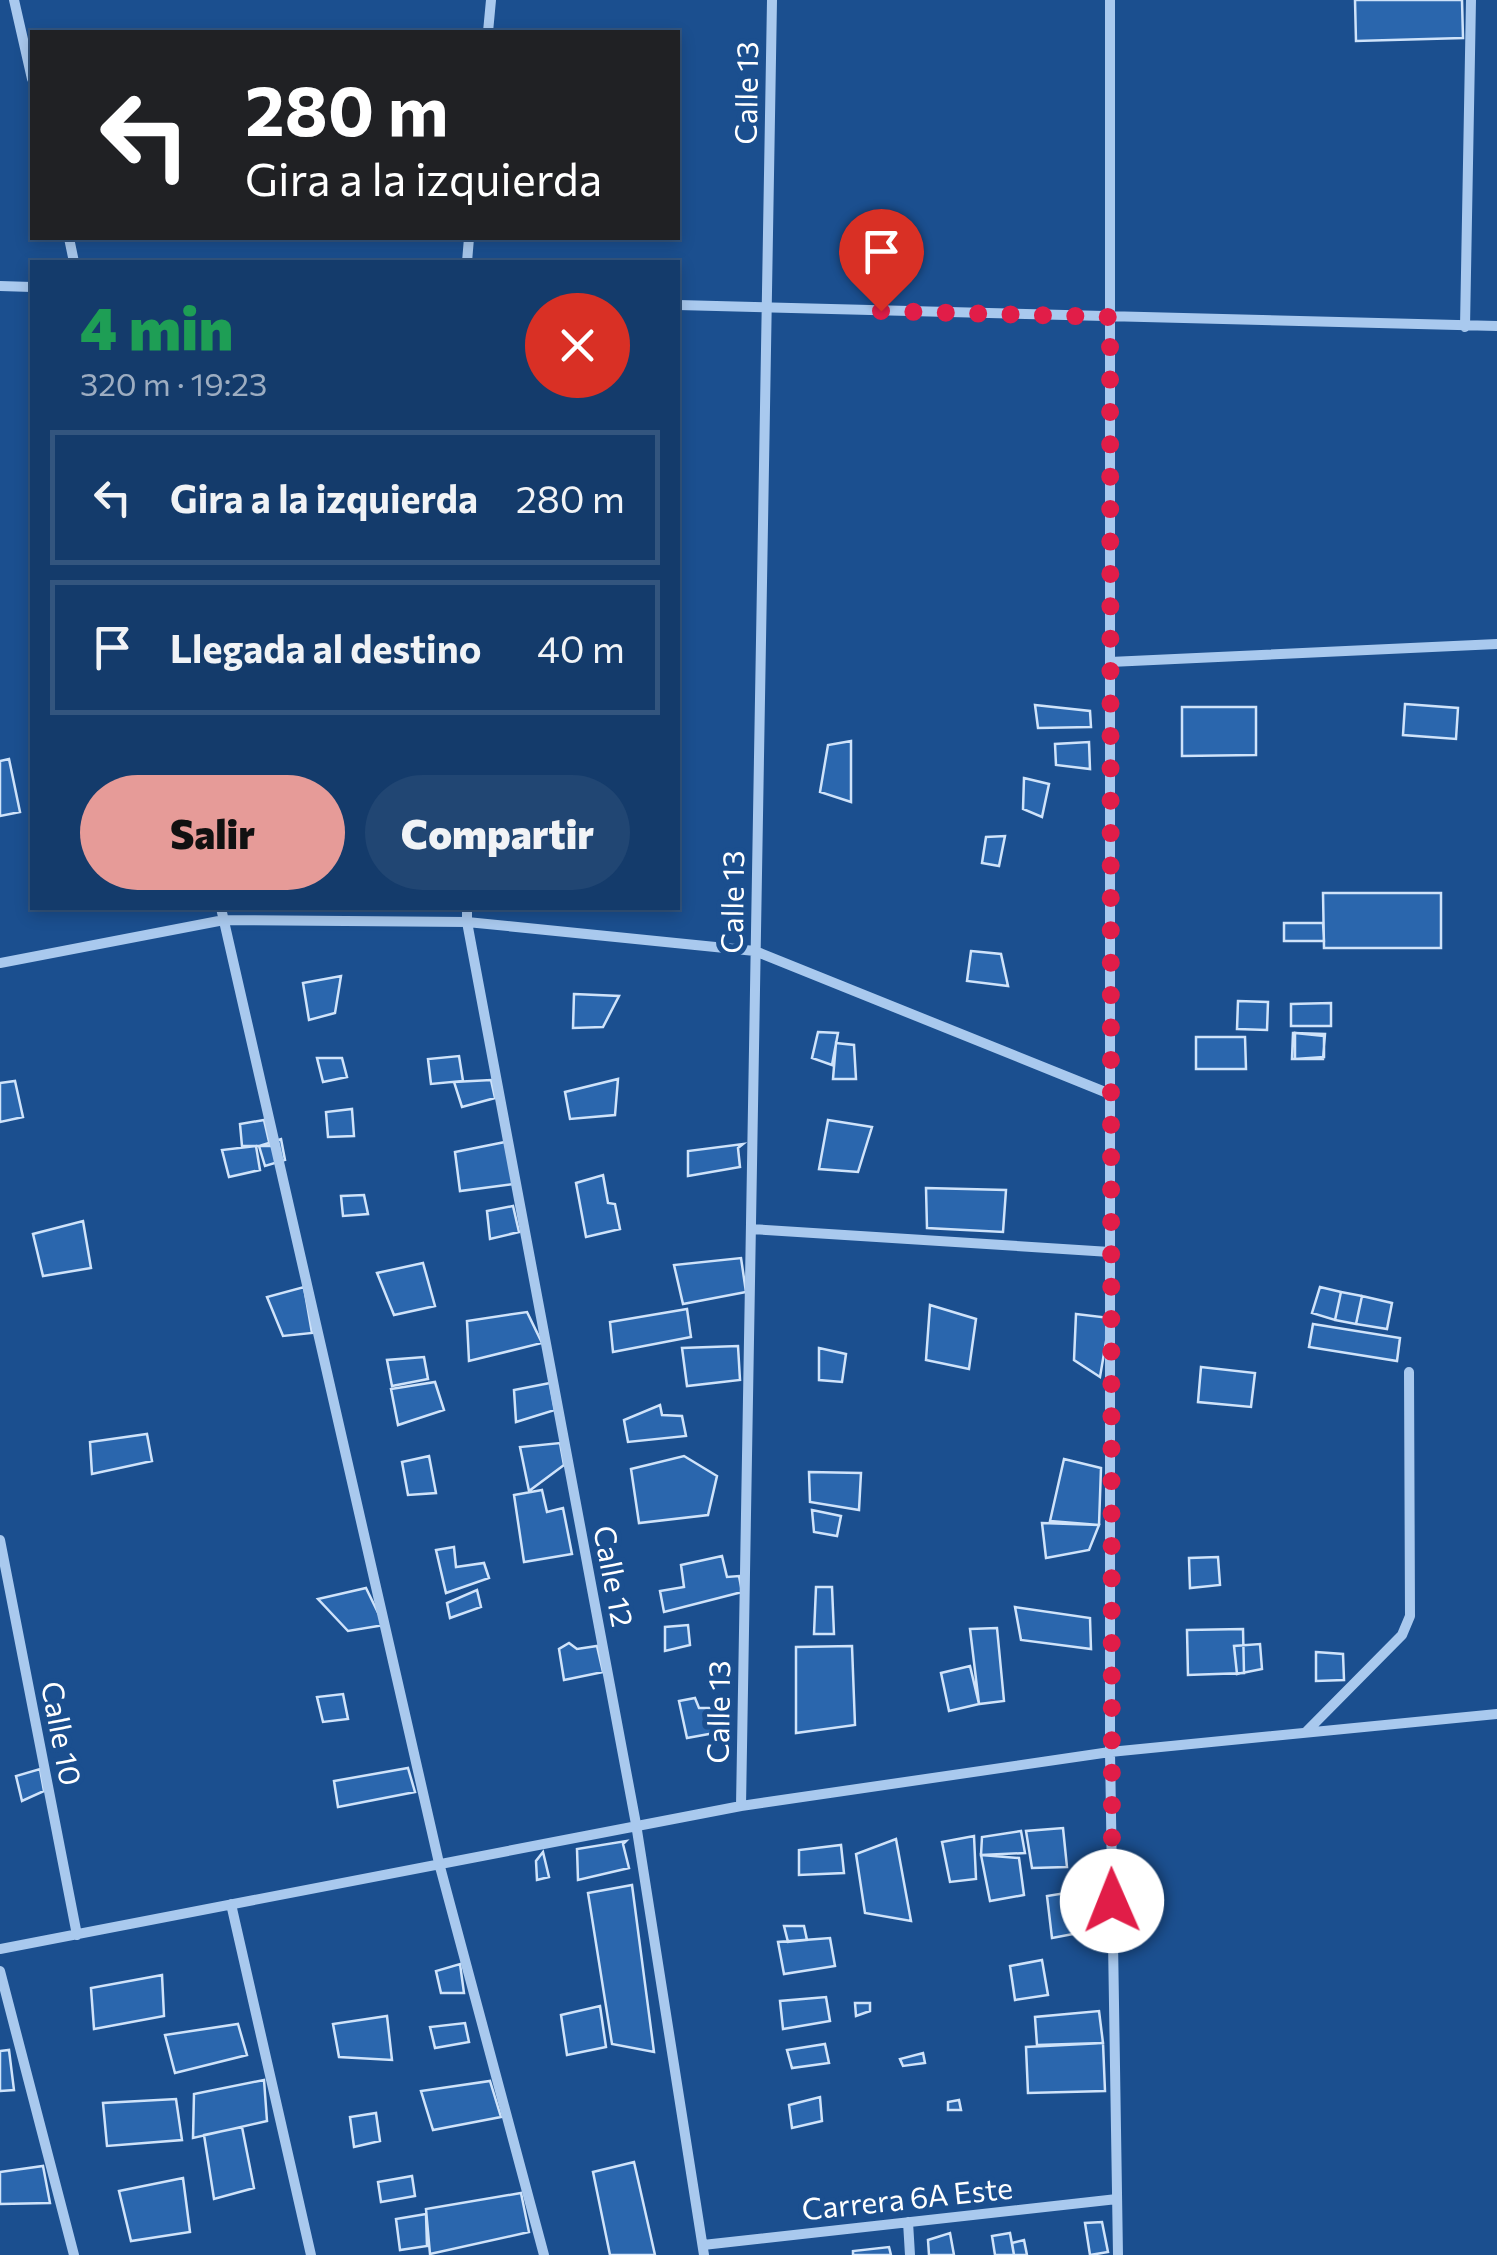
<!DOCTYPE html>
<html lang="es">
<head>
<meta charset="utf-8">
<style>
  :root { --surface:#143b6b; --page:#214673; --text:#f1f3f6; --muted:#9dadc1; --line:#33557e; --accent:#e69b98 }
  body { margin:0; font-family:Commissioner,sans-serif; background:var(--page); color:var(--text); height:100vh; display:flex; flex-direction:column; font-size:38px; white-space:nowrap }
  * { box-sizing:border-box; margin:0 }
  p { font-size:32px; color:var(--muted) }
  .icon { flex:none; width:55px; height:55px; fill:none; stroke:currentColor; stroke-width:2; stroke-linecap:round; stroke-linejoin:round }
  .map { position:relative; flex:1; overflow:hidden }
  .details { position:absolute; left:30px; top:260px; width:650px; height:650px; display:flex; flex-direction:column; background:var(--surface); border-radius:0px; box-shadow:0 5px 15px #0003,0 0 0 2px var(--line) }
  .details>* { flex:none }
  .top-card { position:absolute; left:30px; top:30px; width:650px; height:210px; border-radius:0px; box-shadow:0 5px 15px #0003,0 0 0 2px var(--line); background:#202124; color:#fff; overflow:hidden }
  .pin { position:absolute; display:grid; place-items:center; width:85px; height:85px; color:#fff; margin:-102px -42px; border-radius:50% 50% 50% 0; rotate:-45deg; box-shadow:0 0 10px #0007 }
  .pin .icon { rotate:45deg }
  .me { position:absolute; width:110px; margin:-55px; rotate:359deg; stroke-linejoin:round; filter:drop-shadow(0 0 8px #0008) }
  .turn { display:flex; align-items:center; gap:35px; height:210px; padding:0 50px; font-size:45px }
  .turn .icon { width:130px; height:130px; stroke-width:2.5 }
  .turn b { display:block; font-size:70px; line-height:85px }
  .round { display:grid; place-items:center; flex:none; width:105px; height:105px; border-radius:52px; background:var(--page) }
  .overview { display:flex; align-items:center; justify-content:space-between; height:170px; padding:0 50px }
  h1 { font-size:60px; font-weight:800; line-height:75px; color:#1e9e55 }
  .action { display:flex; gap:20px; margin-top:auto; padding:20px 50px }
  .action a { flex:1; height:115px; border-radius:60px; background:var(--accent); color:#111; font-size:40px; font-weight:800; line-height:115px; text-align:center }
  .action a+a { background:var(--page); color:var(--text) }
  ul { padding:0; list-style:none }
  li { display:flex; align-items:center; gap:30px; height:135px; margin:0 20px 15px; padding:0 30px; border:5px solid var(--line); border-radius:0px }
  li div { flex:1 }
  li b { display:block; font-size:38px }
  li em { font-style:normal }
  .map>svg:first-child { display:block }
  .building { fill:#2a66ad; stroke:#cfe3fa; stroke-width:2.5 }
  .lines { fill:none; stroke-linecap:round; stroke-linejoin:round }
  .street { stroke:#a9c9ee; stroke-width:10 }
  .route { stroke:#e11d48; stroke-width:18; stroke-dasharray:0 32.4 }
  .labels { text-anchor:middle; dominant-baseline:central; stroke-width:10; stroke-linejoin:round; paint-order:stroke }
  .street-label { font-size:30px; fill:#fff; stroke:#1b4f8f }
</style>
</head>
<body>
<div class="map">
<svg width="1497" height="2255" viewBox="0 0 1497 2255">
  <rect width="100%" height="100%" fill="#1b4f8f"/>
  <!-- building -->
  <path class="building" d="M1355 0H1462L1463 38 1356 41Z
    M1405 704 1458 708 1456 739 1403 735Z
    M1035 705 1090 711 1091 727 1038 728Z
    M1182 707H1256V755L1182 756Z
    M851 741V802L820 792 828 745Z
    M1089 742 1090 769 1056 765 1055 744Z
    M9 759 20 812 0 816V761Z
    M1024 778 1049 784 1042 817 1023 809Z
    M1005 836 999 866 982 863 986 837Z
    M1323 893H1441V948H1324Z
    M1284 923H1323L1324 941H1284Z
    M971 951 1001 954 1008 986 967 981Z
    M341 976 335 1013 309 1020 303 983Z
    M574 994 619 996 603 1027 573 1028Z
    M1238 1001 1268 1002 1267 1030 1237 1029Z
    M1331 1003V1026H1291V1004Z
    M818 1032 838 1033 832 1065 812 1058Z
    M1293 1033 1325 1034 1323 1059H1292Z
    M1295 1033 1324 1036V1057L1295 1059Z
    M1196 1037H1245L1246 1069H1196Z
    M836 1043 854 1045 856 1079H833Z
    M459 1056 463 1081 431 1084 428 1059Z
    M317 1058H342L347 1077 323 1082Z
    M618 1079 615 1115 570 1119 565 1092Z
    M491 1080 495 1098 462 1107 454 1082Z
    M15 1081 23 1117 0 1122V1083Z
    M352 1109 354 1136 328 1137 326 1112Z
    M264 1120 270 1146H242L240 1124Z
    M828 1120 872 1127 858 1172 819 1169Z
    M281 1139 285 1160 265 1166 259 1146Z
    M505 1142 514 1184 460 1191 455 1152Z
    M743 1144 738 1148 740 1167 688 1176V1151Z
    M256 1146 260 1170 229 1177 222 1150Z
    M603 1175 608 1203 615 1204 620 1229 586 1237 576 1183Z
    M926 1188 1006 1190 1003 1232 927 1228Z
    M364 1195 368 1214 343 1216 341 1196Z
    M513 1206 519 1232 490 1239 487 1211Z
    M83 1221 91 1268 43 1276 33 1234Z
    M741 1258 746 1292 683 1304 674 1265Z
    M423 1263 435 1306 394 1315 377 1273Z
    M304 1287 312 1333 283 1336 267 1297Z
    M1320 1287 1341 1292 1335 1320 1312 1313Z
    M1341 1292 1362 1296 1356 1324 1335 1320Z
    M1362 1296 1392 1303 1387 1329 1356 1324Z
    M930 1305 976 1319 969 1369 926 1360Z
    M687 1309 691 1337 613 1352 610 1322Z
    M527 1312 542 1343 469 1361 467 1321Z
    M1076 1314 1110 1318 1100 1377 1074 1360Z
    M1313 1324 1400 1338 1397 1361 1309 1347Z
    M738 1346 740 1380 687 1386 682 1348Z
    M819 1348 846 1354 842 1382 819 1380Z
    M424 1357 428 1379 392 1386 387 1360Z
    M1201 1367 1255 1373 1251 1407 1198 1402Z
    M435 1382 444 1410 398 1425 391 1389Z
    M550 1383 555 1410 516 1422 514 1390Z
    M660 1405 662 1415 682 1416 686 1436 628 1442 624 1420Z
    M147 1434 152 1461 92 1474 90 1442Z
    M560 1443 564 1465 529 1491 520 1447Z
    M429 1456 436 1493 408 1495 402 1462Z
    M684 1456 717 1476 708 1515 639 1523 631 1469Z
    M1064 1459 1101 1468 1099 1525 1050 1521Z
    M809 1472 861 1473 859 1510 810 1502Z
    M542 1490 547 1512 563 1508 572 1554 524 1562 514 1495Z
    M812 1510 841 1516 837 1536 814 1532Z
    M1042 1523 1099 1525 1089 1550 1046 1558Z
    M454 1547 456 1567 484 1563 489 1578 446 1593 436 1550Z
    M722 1556 727 1577 739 1576 742 1592 664 1612 660 1591 684 1587 681 1565Z
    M1218 1557 1220 1585 1190 1588 1189 1558Z
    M816 1587H832L834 1634H814Z
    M366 1588 384 1625 348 1631 318 1599Z
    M477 1590 481 1607 450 1618 447 1603Z
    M1015 1607 1090 1618 1091 1649 1021 1640Z
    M688 1625 690 1645 665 1651V1627Z
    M997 1628 1004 1701 979 1704 970 1629Z
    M1243 1629 1244 1673 1188 1675 1187 1630Z
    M569 1643 577 1649 597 1646 603 1672 564 1680 559 1649Z
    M1260 1644 1262 1669 1237 1674 1234 1646Z
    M852 1646 855 1725 796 1733V1647Z
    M1316 1652 1343 1654 1344 1680 1316 1681Z
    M970 1666 979 1704 949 1711 941 1673Z
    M343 1694 348 1719 323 1722 317 1697Z
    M695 1698 699 1708H716L720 1732 687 1738 679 1701Z
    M408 1768 415 1792 338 1807 334 1781Z
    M40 1769 44 1791 22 1801 16 1776Z
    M1063 1828 1067 1867 1032 1868 1026 1831Z
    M1021 1831 1025 1853 981 1855 982 1837Z
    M974 1836 976 1879 950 1882 942 1842Z
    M896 1839 911 1921 865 1913 856 1854Z
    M626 1841 623 1844 629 1868 578 1880 577 1849Z
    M841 1845 844 1873 799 1875V1850Z
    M543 1852 549 1877 537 1880 536 1861Z
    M981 1855 1019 1858 1024 1895 990 1901Z
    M632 1885 654 2052 612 2044 588 1893Z
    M1085 1890 1089 1931 1052 1938 1047 1896Z
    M784 1926H804L807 1940 788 1942Z
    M830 1938 835 1966 784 1974 778 1942Z
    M1042 1960 1048 1995 1015 2000 1010 1966Z
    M460 1964 464 1993H441L436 1971Z
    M162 1975 164 2016 94 2029 91 1988Z
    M826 1997 830 2021 783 2029 780 2001Z
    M855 2003H870V2011L856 2016Z
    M600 2006 606 2047 567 2055 561 2015Z
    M1099 2011 1103 2043 1037 2045 1035 2017Z
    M387 2016 392 2060 339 2057 333 2024Z
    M465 2023 469 2042 435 2048 430 2027Z
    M238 2024 247 2055 175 2073 165 2035Z
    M1103 2043 1105 2091 1028 2093 1026 2047Z
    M825 2044 829 2063 792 2068 787 2050Z
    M9 2050 14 2090 0 2091V2051Z
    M923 2053 925 2063 903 2066 900 2059Z
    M264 2080 267 2121 193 2138 194 2094Z
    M490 2081 501 2117 433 2130 421 2091Z
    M820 2097 822 2121 792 2128 789 2105Z
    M176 2099 182 2140 107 2146 103 2103Z
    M959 2100 961 2110H948V2102Z
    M376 2113 380 2141 354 2147 350 2117Z
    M242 2127 254 2188 214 2199 204 2135Z
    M634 2162 655 2255H610L593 2172Z
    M43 2166 50 2203 0 2204V2172Z
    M412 2176 415 2196 381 2202 378 2182Z
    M183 2178 190 2232 131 2241 119 2191Z
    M521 2193 529 2232 430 2254 426 2209Z
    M426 2214 427 2246 400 2250 396 2219Z
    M1102 2222 1108 2252 1090 2255 1085 2223Z
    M950 2233 954 2255H929L928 2240Z
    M1010 2233 1014 2255H995L992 2236Z
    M1024 2240 1027 2255H1014L1012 2243Z
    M889 2247 891 2255H853V2251Z"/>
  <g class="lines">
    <!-- street -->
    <path class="street" d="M14 0 32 79
      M1110 0V1752L1118 2255
      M488 32 491 0
      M69 238 74 262
      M467 262 469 238
      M0 286 32 287
      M678 305 1497 326
      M1465 327 1471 0
      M1110 662 1497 644
      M221 908 439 1863 544 2255
      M467 908V922L636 1824 704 2255
      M0 963 224 920 467 922 755 951 1110 1094
      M751 1229 1110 1252
      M0 1540 77 1935
      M1307 1731 1402 1635 1410 1616 1409 1372
      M741 1806 772 0
      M231 1904 311 2255
      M0 1949 741 1806 1110 1752 1497 1714
      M0 1971 74 2255
      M908 2222 910 2255
      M703 2245 1117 2199"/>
  </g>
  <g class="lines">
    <!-- route -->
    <path class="route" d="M881 311 1110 317 1112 1901"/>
  </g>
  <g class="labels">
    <!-- street labels -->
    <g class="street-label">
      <text transform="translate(745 93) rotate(-89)">Calle 13</text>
      <text transform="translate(731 902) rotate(-89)">Calle 13</text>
      <text transform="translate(615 1576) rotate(79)">Calle 12</text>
      <text transform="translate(717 1712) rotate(-89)">Calle 13</text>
      <text transform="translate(63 1733) rotate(79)">Calle 10</text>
      <text transform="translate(907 2197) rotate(-6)">Carrera 6A Este</text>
    </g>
  </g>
</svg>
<div class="pin" style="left:881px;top:311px;background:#d93025"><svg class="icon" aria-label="arrive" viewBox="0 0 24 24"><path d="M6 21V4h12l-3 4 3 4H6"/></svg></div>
<svg class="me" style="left:1112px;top:1901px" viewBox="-20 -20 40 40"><circle r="19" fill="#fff"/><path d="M0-13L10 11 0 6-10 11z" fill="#e11d48"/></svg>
<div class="top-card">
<div class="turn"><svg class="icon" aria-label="left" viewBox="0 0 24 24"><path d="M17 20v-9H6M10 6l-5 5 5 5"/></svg><div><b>280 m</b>Gira a la izquierda</div></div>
</div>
<section class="details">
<div class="overview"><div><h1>4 min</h1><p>320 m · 19:23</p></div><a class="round" style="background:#d93025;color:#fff"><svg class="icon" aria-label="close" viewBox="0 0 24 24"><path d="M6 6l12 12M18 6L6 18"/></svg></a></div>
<ul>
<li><svg class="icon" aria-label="left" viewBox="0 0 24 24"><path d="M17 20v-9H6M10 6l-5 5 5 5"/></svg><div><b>Gira a la izquierda</b></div><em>280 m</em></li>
<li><svg class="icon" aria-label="arrive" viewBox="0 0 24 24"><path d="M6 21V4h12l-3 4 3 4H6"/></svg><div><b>Llegada al destino</b></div><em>40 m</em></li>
</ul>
<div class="action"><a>Salir</a><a>Compartir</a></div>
</section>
</div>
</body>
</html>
